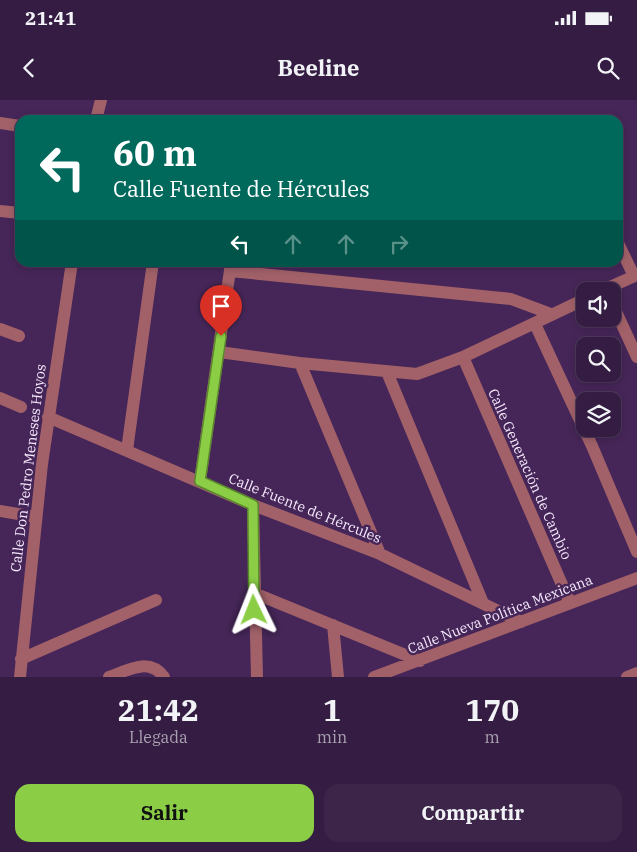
<!DOCTYPE html>
<html lang="es">
<head>
<meta charset="utf-8">
<style>
  :root { --surface:#341c42; --page:#3c2549; --text:#f1f3f6; --muted:#a9a1b2; --line:#4e3a5b; --accent:#8bce46 }
  body { margin:0; font-family:"IBM Plex Serif",serif; background:var(--page); color:var(--text); height:100vh; display:flex; flex-direction:column; font-size:19px; white-space:nowrap }
  * { box-sizing:border-box; margin:0 }
  p { font-size:16px; color:var(--muted) }
  .icon { flex:none; width:28px; height:28px; fill:none; stroke:currentColor; stroke-width:2; stroke-linecap:round; stroke-linejoin:round }
  .map { position:relative; height:577px; overflow:hidden }
  .sheet { display:flex; flex-direction:column; background:var(--surface); flex:1 }
  .sheet>* { flex:none }
  .top-card { position:absolute; left:15px; top:15px; width:608px; height:152px; border-radius:15px; box-shadow:0 2px 8px #0003,0 0 0 1px var(--line); background:#00695c; color:#fff; overflow:hidden }
  .tools { position:absolute; left:576px; top:182px; display:grid; gap:10px }
  .tools a { display:grid; place-items:center; width:45px; height:45px; border-radius:10px; background:var(--surface); box-shadow:0 2px 8px #0003,0 0 0 1px var(--line); font-size:25px }
  .pin { position:absolute; display:grid; place-items:center; width:42px; height:42px; color:#fff; margin:-51px -21px; border-radius:50% 50% 50% 0; rotate:-45deg; box-shadow:0 0 5px #0007 }
  .pin .icon { rotate:45deg }
  .me { position:absolute; width:55px; margin:-28px; rotate:358deg; stroke-linejoin:round; filter:drop-shadow(0 0 4px #0008) }
  .turn { display:flex; align-items:center; gap:18px; height:105px; padding:0 15px; font-size:22px }
  .turn .icon { width:65px; height:65px; stroke-width:2.5 }
  .turn b { display:block; font-size:35px; line-height:42px }
  .lanes { display:flex; align-items:center; height:48px; padding:0 15px; background:#0003; justify-content:center; gap:25px; direction:ltr }
  .lanes .off { opacity:.35 }
  .eta { display:flex; justify-content:space-evenly; align-items:center; height:85px; text-align:center }
  .eta b { font-size:30px; font-weight:700; line-height:35px }
  .button { display:flex; gap:10px; margin-top:auto; padding:10px 15px }
  .button a { flex:1; height:58px; border-radius:15px; background:var(--accent); color:#111; font-size:20px; font-weight:700; line-height:58px; text-align:center }
  .button a+a { background:var(--page); color:var(--text) }
  .status { display:flex; justify-content:space-between; align-items:center; height:35px; padding:0 25px; background:var(--surface); direction:ltr }
  .status svg { height:14px; fill:currentColor }
  header { display:flex; justify-content:space-between; align-items:center; height:65px; padding:0 15px; background:var(--surface); font-size:22px; font-weight:700 }
  .map>svg:first-child { display:block }
  .lines { fill:none; stroke-linecap:round; stroke-linejoin:round }
  .minor { stroke:#a26169; stroke-width:12 }
  .route-casing { stroke:#5a862e; stroke-width:12 }
  .route { stroke:#8bce46; stroke-width:9 }
  .labels { text-anchor:middle; dominant-baseline:central; stroke-width:5; stroke-linejoin:round; paint-order:stroke }
  .street-label { font-size:14px; fill:#f5eafd; stroke:#462658 }
</style>
</head>
<body>
<div class="status"><b>21:41</b><svg viewBox="0 0 49 12"><path d="M0 12V9h3v3zM5 12V6h3v6zM10 12V3h3v9zM15 12V0h3v12zM26 1h20v11H26zM47 4h2v5h-2z"/></svg></div>
<header><svg class="icon" aria-label="back" viewBox="0 0 24 24"><path d="M15 5l-7 7 7 7"/></svg>Beeline<svg class="icon" aria-label="search" viewBox="0 0 24 24"><circle cx="10" cy="10" r="6"/><path d="M15 15l6 6"/></svg></header>
<div class="map">
<svg width="637" height="577" viewBox="0 0 637 577">
  <rect width="100%" height="100%" fill="#462658"/>
  <g class="lines">
    <!-- minor -->
    <path class="minor" d="M96 20 101 0
      M0 23 20 26
      M0 111 20 113
      M618 143 634 176
      M230 171 511 199 551 214
      M601 191 637 175
      M612 203 637 257
      M535 224 592 346 637 452
      M0 229 19 236
      M219 252 300 263 417 274 463 257 585 199
      M463 257 570 503
      M300 263 380 454
      M387 272 483 503
      M0 298 21 307
      M48 317 253 405 380 454 521 522
      M127 350 153 162
      M200 381 231 163
      M253 405 257 577
      M0 411 36 417
      M254 493 420 561
      M333 525 338 577
      M21 559 156 500
      M20 577 42 364 72 162
      M109 577C128 570 149 557 164 577
      M374 577 637 478
      M627 577 637 573"/>
  </g>
  <g class="lines">
    <!-- route casing -->
    <g class="route-casing">
      <path id="route" d="M221 236 200 381 253 405 254 510"/>
    </g>
    <!-- route -->
    <use href="#route" class="route"/>
  </g>
  <g class="labels">
    <!-- street labels -->
    <g class="street-label">
      <text transform="translate(28 368) rotate(-83)">Calle Don Pedro Meneses Hoyos</text>
      <text transform="translate(530 374) rotate(66)">Calle Generación de Cambio</text>
      <text transform="translate(305 408) rotate(22)">Calle Fuente de Hércules</text>
      <text transform="translate(500 514) rotate(-21)">Calle Nueva Política Mexicana</text>
    </g>
  </g>
</svg>
<div class="tools">
<a><svg class="icon" aria-label="sound" viewBox="0 0 24 24"><path d="M4 9h4l5-4v14l-5-4H4zM17 9q2 3 0 6"/></svg></a>
<a><svg class="icon" aria-label="search" viewBox="0 0 24 24"><circle cx="10" cy="10" r="6"/><path d="M15 15l6 6"/></svg></a>
<a><svg class="icon" aria-label="layers" viewBox="0 0 24 24"><path d="M12 4l9 5-9 5-9-5zM3 14l9 5 9-5"/></svg></a>
</div>
<div class="pin" style="left:221px;top:236px;background:#d93025"><svg class="icon" aria-label="arrive" viewBox="0 0 24 24"><path d="M6 21V4h12l-3 4 3 4H6"/></svg></div>
<svg class="me" style="left:254px;top:510px" viewBox="-20 -20 40 40"><path d="M0-17L14 15 0 8-14 15z" fill="#8bce46" stroke="#fff" stroke-width="4"/></svg>
<div class="top-card">
<div class="turn"><svg class="icon" aria-label="left" viewBox="0 0 24 24"><path d="M17 20v-9H6M10 6l-5 5 5 5"/></svg><div><b>60 m</b>Calle Fuente de Hércules</div></div>
<div class="lanes"><svg class="icon" aria-label="left" viewBox="0 0 24 24"><path d="M17 20v-9H6M10 6l-5 5 5 5"/></svg><svg class="icon off" aria-label="ahead" viewBox="0 0 24 24"><path d="M12 20V5M6 11l6-6 6 6"/></svg><svg class="icon off" aria-label="ahead" viewBox="0 0 24 24"><path d="M12 20V5M6 11l6-6 6 6"/></svg><svg class="icon off" aria-label="right" viewBox="0 0 24 24"><path d="M7 20v-9h11M14 6l5 5-5 5"/></svg></div>
</div>
</div>
<section class="sheet">
<div class="eta">
<div><b>21:42</b><p>Llegada</p></div>
<div><b>1</b><p>min</p></div>
<div><b>170</b><p>m</p></div>
</div>
<div class="button"><a>Salir</a><a>Compartir</a></div>
</section>
</body>
</html>
